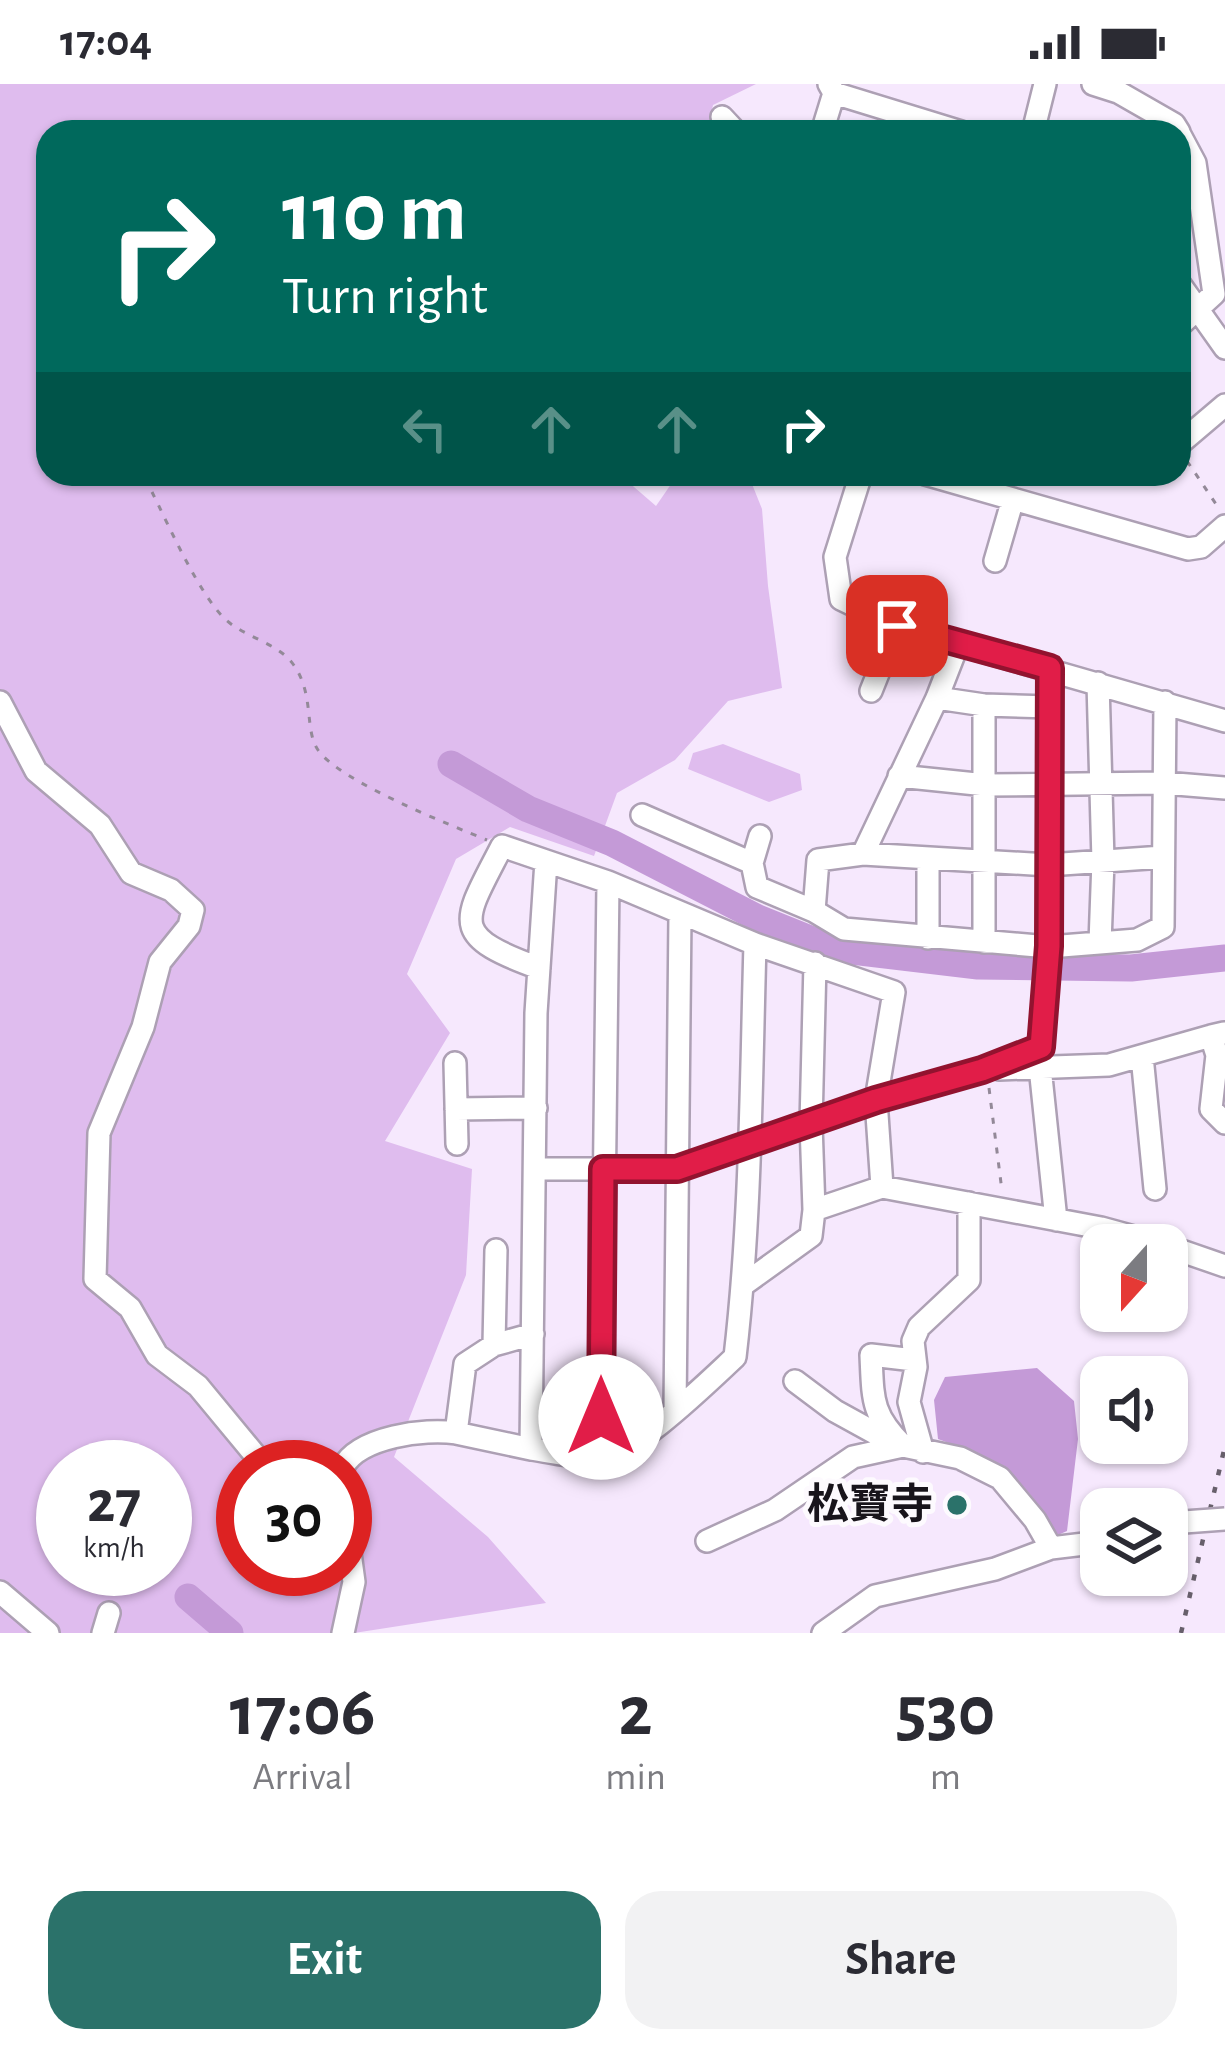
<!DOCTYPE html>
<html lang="en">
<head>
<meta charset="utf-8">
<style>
  :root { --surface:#fff; --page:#f2f2f3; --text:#2b2b33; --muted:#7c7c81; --accent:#2b726a }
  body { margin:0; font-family:"Alegreya Sans","Noto Sans JP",sans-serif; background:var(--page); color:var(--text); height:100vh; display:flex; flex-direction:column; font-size:45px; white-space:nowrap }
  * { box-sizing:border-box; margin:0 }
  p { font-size:39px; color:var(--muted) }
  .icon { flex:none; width:66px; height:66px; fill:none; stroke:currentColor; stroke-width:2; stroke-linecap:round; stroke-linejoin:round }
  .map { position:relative; height:1549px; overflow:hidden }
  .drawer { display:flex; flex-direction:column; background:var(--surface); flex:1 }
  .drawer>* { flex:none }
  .guide { position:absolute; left:36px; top:36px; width:1155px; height:366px; border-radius:36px; box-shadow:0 3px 9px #0004; background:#00695c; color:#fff; overflow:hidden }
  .needle { width:78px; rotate:201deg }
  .buttons { position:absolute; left:1080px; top:1140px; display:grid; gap:24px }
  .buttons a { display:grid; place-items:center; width:108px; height:108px; border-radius:24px; background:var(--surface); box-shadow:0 3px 9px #0004; font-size:60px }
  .speed { position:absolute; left:36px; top:1356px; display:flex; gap:24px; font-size:60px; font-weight:700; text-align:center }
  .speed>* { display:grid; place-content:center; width:156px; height:156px; border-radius:50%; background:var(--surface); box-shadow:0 3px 9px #0004; line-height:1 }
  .speed small { font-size:30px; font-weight:400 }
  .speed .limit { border:18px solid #d22; background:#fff; color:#111 }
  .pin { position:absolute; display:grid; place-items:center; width:102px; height:102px; color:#fff; margin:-51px; border-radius:24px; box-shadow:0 6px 18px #0006 }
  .me { position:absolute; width:132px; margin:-66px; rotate:0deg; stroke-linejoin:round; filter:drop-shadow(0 0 9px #0008) }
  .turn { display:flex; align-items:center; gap:42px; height:252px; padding:0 48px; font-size:54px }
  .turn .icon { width:156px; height:156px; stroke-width:2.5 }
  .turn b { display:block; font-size:84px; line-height:102px }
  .lanes { display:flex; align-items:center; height:114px; padding:0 48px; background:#0003; justify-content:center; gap:60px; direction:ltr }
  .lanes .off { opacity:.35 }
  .eta { display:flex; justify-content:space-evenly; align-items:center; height:204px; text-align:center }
  .eta b { font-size:72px; font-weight:700; line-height:84px }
  .action { display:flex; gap:24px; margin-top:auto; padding:24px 48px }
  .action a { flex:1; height:138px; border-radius:36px; background:var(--accent); color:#fff; font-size:48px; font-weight:700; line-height:138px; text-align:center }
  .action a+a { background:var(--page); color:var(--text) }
  .status { display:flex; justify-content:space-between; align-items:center; height:84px; padding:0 60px; background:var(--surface); direction:ltr }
  .status svg { height:33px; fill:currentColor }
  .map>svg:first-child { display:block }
  .green { fill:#dfbcee; fill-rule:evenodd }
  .water { fill:#c49ad7 }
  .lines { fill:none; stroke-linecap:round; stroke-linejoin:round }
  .river { stroke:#c49ad7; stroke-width:27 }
  .minor-casing { stroke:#ada0b4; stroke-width:26 }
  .path { stroke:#938998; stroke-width:3; stroke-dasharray:6 9; stroke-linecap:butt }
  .minor { stroke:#fff; stroke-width:21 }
  .rail { stroke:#675f6b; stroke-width:4.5; stroke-dasharray:6 12; stroke-linecap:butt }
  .minor-bridge-casing { stroke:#ada0b4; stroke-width:26; stroke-linecap:butt }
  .minor-bridge { stroke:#fff; stroke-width:21 }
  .route-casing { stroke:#92132f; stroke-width:30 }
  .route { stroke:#e11d48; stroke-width:21 }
  .poi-dot { fill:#2b726a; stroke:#fdfafe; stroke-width:4.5 }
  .labels { text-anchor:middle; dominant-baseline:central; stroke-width:10; stroke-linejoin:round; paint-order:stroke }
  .poi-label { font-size:42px; font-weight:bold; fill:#18141b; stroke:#fdfafe; text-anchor:end }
</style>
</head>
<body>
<div class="status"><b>17:04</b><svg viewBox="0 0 49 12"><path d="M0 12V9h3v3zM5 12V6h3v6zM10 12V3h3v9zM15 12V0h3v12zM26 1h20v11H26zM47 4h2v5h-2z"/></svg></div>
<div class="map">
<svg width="1225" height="1549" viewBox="0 0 1225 1549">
  <rect width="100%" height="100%" fill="#f6e8fd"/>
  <!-- green -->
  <path class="green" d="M0 0H756L713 21 707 48H48V390H619L656 422 678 390H729L750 395 762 425 768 502 782 604 728 617 675 676 617 709 594 772 510 743 456 775 407 890 450 949 385 1057 472 1085 466 1191 394 1373 488 1453 546 1519 354 1549H0ZM63 1383H165V1485H63ZM243 1383H345V1485H243Z
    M723 660 800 690 802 706 769 718 688 685 693 669Z"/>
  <!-- water -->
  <path class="water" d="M1037 1284 1074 1317 1078 1355 1067 1447 1058 1451C1019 1389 1006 1381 938 1355L934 1316 945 1293Z"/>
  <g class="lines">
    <!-- river -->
    <path class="river" d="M451 680 528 725 612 759 758 834 835 865 978 882 1131 884 1225 874
      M188 1513 230 1549"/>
    <!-- minor casing -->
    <g class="minor-casing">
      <path id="minor" d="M829 0 834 9 961 48
        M1093 0 1118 8 1174 40 1179 48
        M722 33 736 48
        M822 48 834 9
        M1033 48 1045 0
        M1179 49 1195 79 1214 210 1179 242
        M1179 199 1225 264
        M1179 360 1225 321
        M861 390 835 473 841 515 897 542 958 560
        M925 390 1188 465 1201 463 1225 442
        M995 477 1013 415
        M1098 599 1103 777 1100 859
        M871 607 897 542
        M937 614 984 621 1050 623
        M0 618 36 687 100 741 131 789 171 806 193 826 189 842 160 878 143 943 99 1049 95 1195 130 1224 157 1271 198 1302 265 1383
        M984 621V858
        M899 692 986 701 1164 699 1225 704
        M642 731 752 779 757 803 814 827 818 776 863 770
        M1163 773 1048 781 863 770 937 614 958 560 1225 637
        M752 779 760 752
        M814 827 844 845 1049 863 1137 856 1163 843 1165 618
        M928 854V774
        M539 884C447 851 463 838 502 762L546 777
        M1224 949 1211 952 1217 971 1211 1025 1225 1039
        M1142 972 1155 1105
        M455 979 457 1060
        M1040 983 1056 1136
        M999 985 1109 981 1211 952
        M456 1025 536 1024
        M536 1085H677L876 1016 894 908 755 860 608 798 546 777 536 929 531 1365C552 1368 576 1374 598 1374 631 1374 709 1297 735 1273 751 1136 751 997 755 860
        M882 1103 876 1016 982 986 1041 963 1049 863 1050 584
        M814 1126 811 1040 815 879
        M1167 1162 1225 1182
        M743 1201 811 1152 814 1126 882 1103 1101 1144 1163 1161
        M494 1261 496 1166
        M795 1297 835 1327 895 1360
        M675 1327 680 830
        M903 1362C871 1330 873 1315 871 1271L914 1276
        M531 1365 456 1349 465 1280 494 1261 533 1250
        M923 1368 909 1318 916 1283 913 1257 919 1243 969 1196V1119
        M601 1375 608 798
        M343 1383C359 1353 425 1344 456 1349
        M707 1457 775 1426 853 1373 903 1362 960 1374 1000 1394 1035 1436 1051 1464
        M0 1508 48 1549
        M103 1549 109 1529
        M343 1549 354 1498 345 1432
        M823 1549 875 1512 995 1485 1051 1464 1101 1458"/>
    </g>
    <!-- path -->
    <path class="path" d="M1187 377 1218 423
      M152 408C169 442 199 510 225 535 244 553 278 559 293 580 315 610 304 646 318 666 339 697 450 741 487 756
      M989 1004 1002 1107"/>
    <!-- minor -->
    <use href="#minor" class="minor"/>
    <!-- rail -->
    <path class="rail" d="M1181 1549 1225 1362"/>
    <!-- minor-bridge casing -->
    <g class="minor-bridge-casing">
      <path id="minor-bridge" d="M1184 1438 1225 1435"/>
    </g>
    <!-- minor-bridge -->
    <use href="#minor-bridge" class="minor-bridge"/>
  </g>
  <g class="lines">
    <!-- route casing -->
    <g class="route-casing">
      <path id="route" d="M601 1333 603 1085H677L876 1016 982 986 1041 963 1049 862 1050 584 897 542"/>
    </g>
    <!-- route -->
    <use href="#route" class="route"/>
  </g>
  <!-- markers -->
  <circle class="poi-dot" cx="957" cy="1421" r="12"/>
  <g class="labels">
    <!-- poi labels -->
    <g class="poi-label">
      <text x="933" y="1421">松寶寺</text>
    </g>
  </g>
</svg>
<div class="buttons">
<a><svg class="needle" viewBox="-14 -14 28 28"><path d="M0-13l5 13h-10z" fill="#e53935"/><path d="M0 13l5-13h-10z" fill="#7c7c81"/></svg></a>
<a><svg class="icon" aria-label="sound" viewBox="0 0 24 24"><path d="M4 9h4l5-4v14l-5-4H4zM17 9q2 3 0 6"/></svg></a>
<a><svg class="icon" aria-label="layers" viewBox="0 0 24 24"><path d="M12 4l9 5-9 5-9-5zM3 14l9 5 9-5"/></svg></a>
</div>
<div class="speed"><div>27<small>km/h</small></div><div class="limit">30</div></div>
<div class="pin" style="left:897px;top:542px;background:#d93025"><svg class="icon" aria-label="arrive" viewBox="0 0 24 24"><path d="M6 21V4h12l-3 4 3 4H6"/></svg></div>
<svg class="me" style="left:601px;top:1333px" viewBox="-20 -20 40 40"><circle r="19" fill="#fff"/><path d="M0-13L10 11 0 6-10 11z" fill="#e11d48"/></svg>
<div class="guide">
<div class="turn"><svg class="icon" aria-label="right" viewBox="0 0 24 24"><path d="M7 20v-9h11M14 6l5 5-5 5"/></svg><div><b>110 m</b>Turn right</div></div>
<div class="lanes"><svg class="icon off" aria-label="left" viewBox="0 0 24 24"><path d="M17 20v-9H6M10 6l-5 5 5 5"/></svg><svg class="icon off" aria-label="ahead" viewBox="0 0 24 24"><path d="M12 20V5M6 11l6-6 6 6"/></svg><svg class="icon off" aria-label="ahead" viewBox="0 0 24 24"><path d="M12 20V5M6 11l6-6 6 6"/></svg><svg class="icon" aria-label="right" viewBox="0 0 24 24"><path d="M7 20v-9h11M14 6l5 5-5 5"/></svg></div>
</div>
</div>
<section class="drawer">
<div class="eta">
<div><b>17:06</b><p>Arrival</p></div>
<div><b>2</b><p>min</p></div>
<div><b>530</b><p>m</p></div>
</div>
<div class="action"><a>Exit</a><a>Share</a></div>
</section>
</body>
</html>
